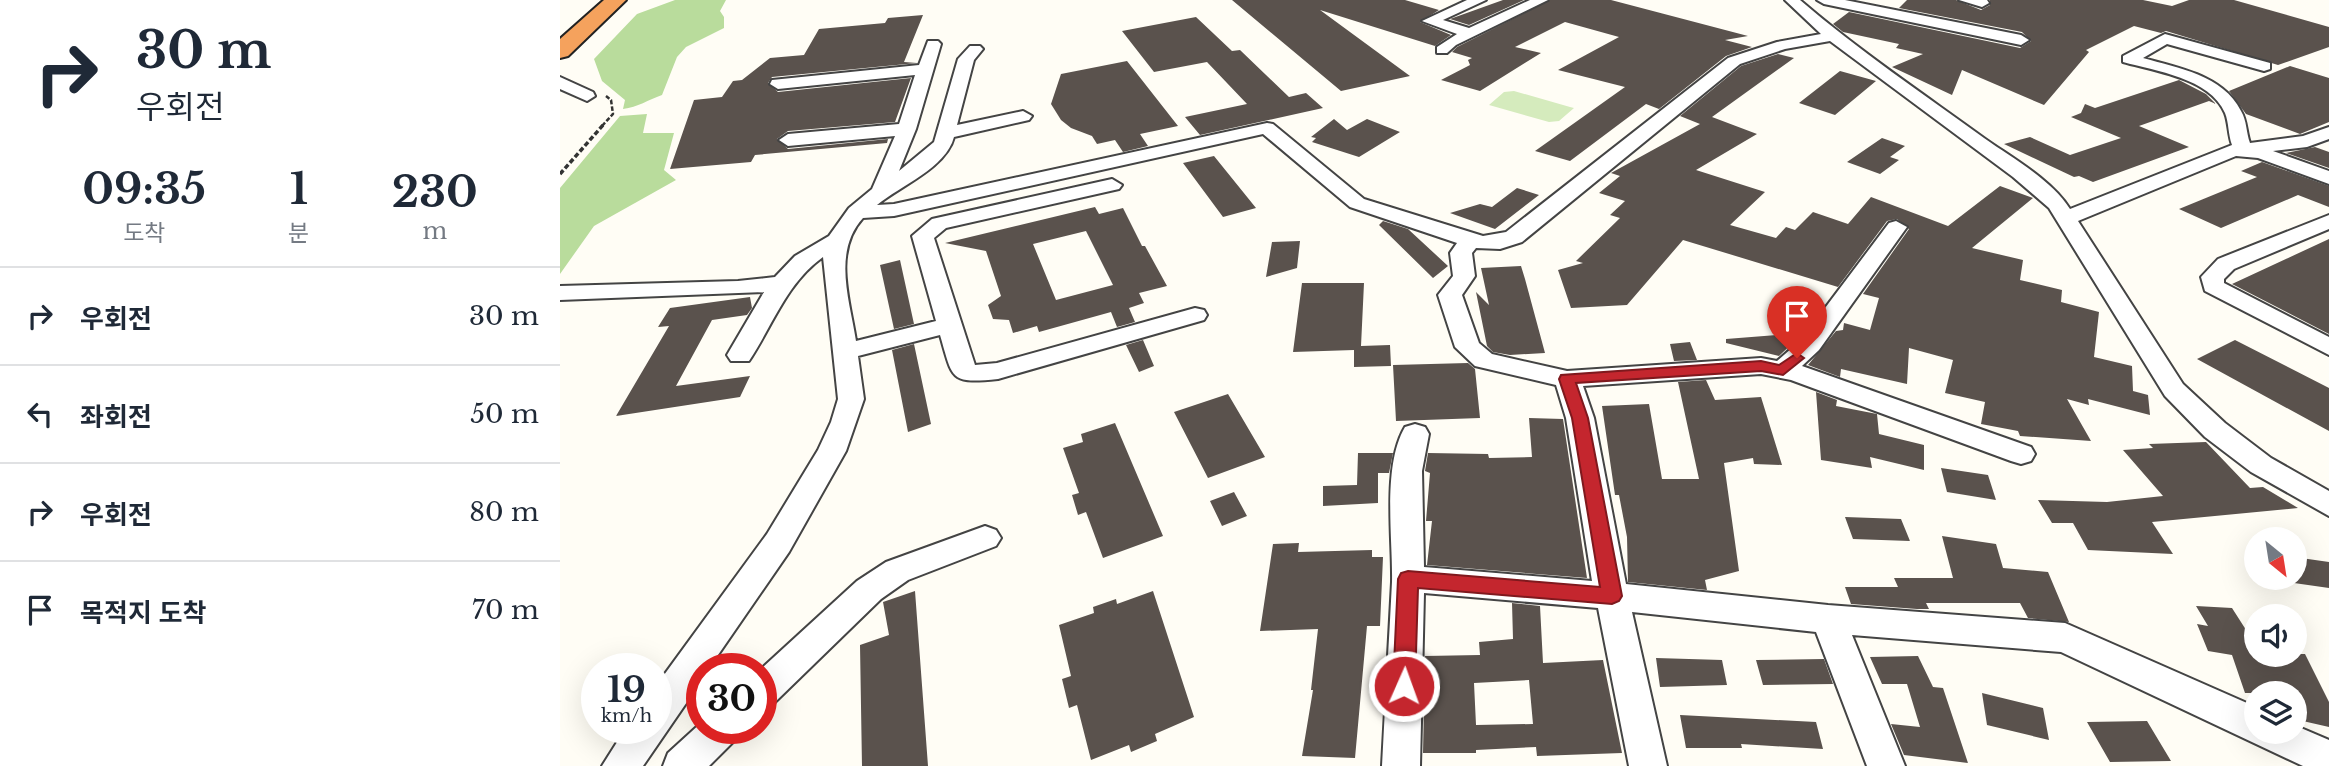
<!DOCTYPE html>
<html lang="ko">
<head>
<meta charset="utf-8">
<style>
  :root { --surface:#fff; --page:#f6f6f7; --text:#1f2937; --muted:#747a83; --line:#e0e1e3 }
  body { margin:0; font-family:"Libre Baskerville","Noto Sans KR",serif; background:var(--page); color:var(--text); height:100vh; display:flex; flex-direction:column; font-size:26px; white-space:nowrap }
  * { box-sizing:border-box; margin:0 }
  p { font-size:23px; color:var(--muted) }
  .icon { flex:none; width:38px; height:38px; fill:none; stroke:currentColor; stroke-width:2; stroke-linecap:round; stroke-linejoin:round }
  .map { position:relative; flex:1; overflow:hidden }
  .panel { display:flex; flex-direction:column; background:var(--surface); width:560px }
  .panel>* { flex:none }
  .banner { background:#fff; color:var(--text); overflow:hidden }
  .needle { width:46px; rotate:150deg }
  .tools { position:absolute; left:1684px; top:527px; display:grid; gap:14px }
  .tools a { display:grid; place-items:center; width:63px; height:63px; border-radius:50%; background:var(--surface); box-shadow:0 7px 28px #0002; font-size:35px }
  .speed { position:absolute; left:21px; top:653px; display:flex; gap:14px; font-size:35px; font-weight:700; text-align:center }
  .speed>* { display:grid; place-content:center; width:91px; height:91px; border-radius:50%; background:var(--surface); box-shadow:0 7px 28px #0002; line-height:1 }
  .speed small { font-size:18px; font-weight:400 }
  .speed .limit { border:10px solid #d22; background:#fff; color:#111 }
  .pin { position:absolute; display:grid; place-items:center; width:60px; height:60px; color:#fff; margin:-72px -30px; border-radius:50% 50% 50% 0; rotate:-45deg; box-shadow:0 0 7px #0007 }
  .pin .icon { rotate:45deg }
  .me { position:absolute; width:77px; margin:-38px; rotate:2deg; stroke-linejoin:round; filter:drop-shadow(0 0 5px #0008) }
  .turn { display:flex; align-items:center; gap:24px; height:147px; padding:0 21px; font-size:32px }
  .turn .icon { width:91px; height:91px; stroke-width:2.5 }
  .turn b { display:block; font-size:49px; line-height:60px }
  .eta { display:flex; justify-content:space-evenly; align-items:center; height:119px; text-align:center }
  .eta b { font-size:42px; font-weight:700; line-height:49px }
  ul { padding:0; list-style:none }
  li { display:flex; align-items:center; gap:21px; height:98px; padding:0 21px; border-top:2px solid var(--line) }
  li div { flex:1 }
  li b { display:block; font-size:26px }
  li em { font-style:normal }
  main { display:flex; flex:1; min-height:0 }
  .map>svg:first-child { display:block }
  .green { fill:#d5ebbd }
  .forest { fill:#b9dc9c }
  .building { fill:#5a524d; fill-rule:evenodd }
  .lines { fill:none; stroke-linecap:round; stroke-linejoin:round }
  .minor-casing { stroke:#444; stroke-width:4 }
  .highway-casing { stroke:#222; stroke-width:4 }
  .path-far1 { stroke:#333; stroke-width:2.5; stroke-dasharray:4.5 2; stroke-linecap:butt }
  .path { stroke:#333; stroke-width:3.5; stroke-dasharray:5 2.5; stroke-linecap:butt }
  .minor { fill:#fff; fill-rule:evenodd }
  .highway { fill:#f5a25d; fill-rule:evenodd }
  .route { fill:#c4262e; stroke:#7f191e; stroke-width:2 }
</style>
</head>
<body>
<main>
<section class="panel">
<div class="banner">
<div class="turn"><svg class="icon" aria-label="right" viewBox="0 0 24 24"><path d="M7 20v-9h11M14 6l5 5-5 5"/></svg><div><b>30 m</b>우회전</div></div>
</div>
<div class="eta">
<div><b>09:35</b><p>도착</p></div>
<div><b>1</b><p>분</p></div>
<div><b>230</b><p>m</p></div>
</div>
<ul>
<li><svg class="icon" aria-label="right" viewBox="0 0 24 24"><path d="M7 20v-9h11M14 6l5 5-5 5"/></svg><div><b>우회전</b></div><em>30 m</em></li>
<li><svg class="icon" aria-label="left" viewBox="0 0 24 24"><path d="M17 20v-9H6M10 6l-5 5 5 5"/></svg><div><b>좌회전</b></div><em>50 m</em></li>
<li><svg class="icon" aria-label="right" viewBox="0 0 24 24"><path d="M7 20v-9h11M14 6l5 5-5 5"/></svg><div><b>우회전</b></div><em>80 m</em></li>
<li><svg class="icon" aria-label="arrive" viewBox="0 0 24 24"><path d="M6 21V4h12l-3 4 3 4H6"/></svg><div><b>목적지 도착</b></div><em>70 m</em></li>
</ul>
</section>
<div class="map">
<svg width="1769" height="766" viewBox="0 0 1769 766">
  <rect width="100%" height="100%" fill="#fffdf5"/>
  <!-- green -->
  <path class="green" d="M954 91 1010 107 1014 108 999 121 989 122 929 105 944 92Z"/>
  <!-- forest -->
  <path class="forest" d="M115 0H166L160 11 164 17V28L126 47 117 57 102 95C88 100 78 107 63 109L65 100 42 81 34 59 77 14Z
    M87 114 83 133H114L104 170 116 180 34 226 0 274V188L60 116Z"/>
  <!-- building -->
  <path class="building" d="M672 0H845L879 10 860 22 891 35 875 46 760 10 850 76 781 91Z
    M943 0H964L909 25 890 19Z
    M990 0H1051L1188 36 1165 40 1192 47 1166 56 1099 109 1086 104 1010 161 975 151 1065 87 998 70 1059 37 1005 22 955 47 981 53 920 91 881 80 910 65 908 60 912 58 892 52 897 47Z
    M1347 0H1396L1421 10 1430 5V0H1583L1612 6 1629 0H1674L1769 27V47L1718 65 1606 31 1601 33 1574 26 1526 50 1529 52 1484 105 1402 70 1392 95 1332 67 1363 54 1336 48 1339 44 1283 32 1273 24 1289 12 1460 48 1471 41 1462 32 1339 8Z
    M363 15 344 62 357 63 212 77 208 83 218 92 351 78 335 122 228 131 217 139 228 149 328 139 327 143 195 155 191 162 110 169 134 100 162 97 173 81 182 80 210 58 244 55 259 29 325 23 328 18Z
    M636 17 672 51 680 50 729 97 746 93 763 108 640 135 625 117 687 104 647 62 594 72 562 31Z
    M1218 54 1234 58 1152 117 1197 134 1136 170 1205 192 1170 225 1216 238 1226 227 1235 230 1253 212 1288 224 1311 197 1388 226 1440 186 1473 198 1412 248 1463 260 1460 280 1502 290 1501 302 1539 312 1534 357 1572 366 1573 391 1588 395 1590 415 1528 399 1529 405 1507 399 1531 441 1460 436 1458 431 1421 424 1425 402 1385 393 1393 360 1349 348 1347 384 1281 369 1280 377 1248 365 1276 331 1283 330 1284 323 1310 330 1319 298 1303 294 1349 229 1337 219 1327 221 1278 287 1123 240 1067 305 1011 308 998 270 1023 263 1016 261 1060 218 1050 215 1065 201 1039 193 1060 176 1051 173 1140 124 1120 116 1181 66Z
    M567 61 618 126 580 134 588 146 563 152 555 140 537 144 532 136 511 128 501 120 491 104 501 74Z
    M1730 66 1769 78V122L1740 134 1686 114 1669 91Z
    M1280 71 1316 81 1275 115 1239 103Z
    M1619 80 1646 94 1656 104 1649 101 1579 126 1629 147 1533 182 1519 176 1514 177 1444 144 1470 137 1510 155 1561 138 1511 117 1521 113 1525 104 1535 108Z
    M774 119 787 130 807 119 840 132 799 157 752 142 756 138 751 137Z
    M1322 138 1345 146 1330 157 1339 160 1320 174 1287 162Z
    M1755 147 1769 152V168L1726 153Z
    M654 156 696 208 663 217 623 163Z
    M1702 162 1769 186V207L1738 195 1661 228 1619 209 1697 177 1681 171Z
    M957 188 979 195 935 229 890 213 920 204 932 207Z
    M535 207 539 214 563 208 582 246H585L607 286 579 293 584 303 569 308 575 322 557 327 551 312 479 332 477 326 453 333 449 320 433 319 428 305 441 296 426 251 385 243ZM526 231 553 285 496 300 473 244Z
    M823 221 848 229 888 266 873 278 819 225Z
    M1769 239V334L1672 284Z
    M740 241 737 268 706 277 712 242Z
    M340 260 354 324 334 329 320 265Z
    M961 266 965 279 985 353 950 355 933 352 927 346 916 292 929 305 921 268Z
    M742 283H804L801 346 830 345 831 366 794 367V350L733 352Z
    M190 297 192 308 187 315 152 320 116 386 190 376 180 397 56 416 109 326 98 327 110 308Z
    M1243 333 1219 356 1166 343V339Z
    M583 340 594 366 579 372 566 345Z
    M1675 340 1769 388V431L1637 359Z
    M1130 342 1137 360 1114 361 1110 344Z
    M354 344 371 424 348 432 332 350Z
    M908 363 915 369 920 418 836 421 833 365Z
    M1146 380 1155 400 1201 397 1222 465 1194 464 1193 458 1164 463 1179 571 1145 580 1147 590 1068 582 1067 537 1059 495H1055L1042 406 1089 404 1102 479H1139L1118 382Z
    M1256 392 1277 400 1276 406 1317 414 1319 434 1364 445V470L1310 457 1312 468 1261 460Z
    M668 394 705 457 648 478 614 412Z
    M969 418 1003 419 1027 578 867 565 872 521H866L870 473 865 471 868 453 928 454 929 458 972 457Z
    M555 423 603 536 543 558 526 512 518 515 512 495 519 493 503 448 523 442 521 434Z
    M1646 442 1690 488 1703 487 1738 508 1592 522 1613 554 1528 550 1513 523H1492L1478 500 1547 502 1603 496 1563 450 1593 448 1589 444Z
    M798 453H833L829 473H818V503L763 506V486L797 485Z
    M1381 468 1428 475 1436 500 1387 492Z
    M674 492 687 516 662 526 650 501Z
    M1285 517 1341 519 1350 541 1293 539Z
    M1382 536 1436 544 1443 568 1488 572 1509 622 1468 618 1460 603H1366L1369 609H1357L1291 604 1285 587H1338L1334 578H1393Z
    M739 543 738 552 812 550V557H823L820 626H807L795 758 742 756 753 690H751L758 629 700 631 713 544Z
    M1734 557 1769 562V588L1734 583Z
    M355 591 368 766H302L300 645 329 635 323 602Z
    M593 591 634 717 595 734 597 741 571 752 569 745 531 760 517 705 509 708 502 679 511 676 499 625 534 613 533 607 556 599 557 604Z
    M952 603 980 606 983 663 1043 660 1062 753 977 756 976 747 916 750V753H863L865 656 920 655 919 642 953 639ZM969 680 973 724 916 725 914 683Z
    M1636 606 1672 608 1688 633 1696 635V654H1745L1769 702V727L1734 719V693H1685L1672 655 1648 651 1637 624 1648 626Z
    M1358 656 1373 687 1383 688 1408 763 1344 755 1331 724 1360 727 1347 684H1322L1310 657Z
    M1096 658 1162 660 1167 685 1100 687Z
    M1264 659 1273 684 1203 685 1196 660Z
    M1422 693 1483 708 1489 740 1427 725Z
    M1120 715 1256 722 1263 749 1181 744 1182 748H1126Z
    M1587 721 1611 761 1550 762 1527 722Z"/>
  <g class="lines">
    <!-- minor casing -->
    <g class="minor-casing">
      <path id="minor" d="M907 0H926L883 20 909 28 970 0H988L896 45 887 53H877V47L897 34 862 21Z
        M1225 0H1240C1298 50 1362 93 1424 138 1452 158 1491 179 1510 209L1672 145C1668 134 1669 123 1665 113 1650 78 1595 71 1563 62V56L1605 34 1710 63V69L1704 71 1607 44 1583 58C1618 68 1663 75 1681 111 1687 121 1686 132 1690 143L1743 136 1769 127V139L1747 147 1713 151 1769 171V184L1698 158 1676 156 1518 221 1623 384 1665 423 1711 458 1769 491V516L1691 472 1645 437 1605 396 1489 208 1453 177 1270 41 1225 49 1180 64 962 242 940 249 916 248 912 253 915 276 902 295 919 343 932 354 1007 371 1201 358 1217 361 1241 340 1329 223 1336 221 1347 227 1259 350 1242 366 1471 447 1475 454 1471 461 1461 464 1451 461 1231 380 1201 374 1023 386 1034 418 1066 584 1268 605 1505 623 1696 707V732H1734V725L1769 740V766H1743L1501 652 1292 635 1345 766H1307L1256 632 1072 612 1107 766H1069L1038 608 864 593 860 766H822C825 705 829 643 832 582 833 538 822 466 845 427L855 424 865 427 869 434 862 471 864 567 1032 581 1006 418 996 385 915 366 895 347 878 295 893 276 890 253 897 243 790 207 703 134 334 216 303 218C272 252 290 301 296 341L376 321 352 236 372 219 552 179 562 185 559 189 386 228 374 238 415 365 437 363 635 308 644 310 647 315 644 320 438 379C389 384 393 379 380 335L298 356 304 399 286 451 229 552 149 668H142V680L83 766H42L66 728H96V686L207 534 258 450 271 422 278 399 263 257C226 284 214 323 189 361H171L167 355 204 292 0 300V286L178 281 215 277 235 256 269 236 289 208 312 189 335 136 228 146 219 140 228 134 339 124 355 75 218 89 210 84 212 80 359 65 368 41H378L381 44 356 129 339 171 374 142 398 59 410 46H420L423 49 414 60 397 125 463 111 472 116 469 120 394 137C386 168 340 186 317 205L334 204 707 123 713 124 804 199 923 236 946 232 1168 58 1217 42 1261 34Z
        M1257 0H1285L1461 35 1469 40 1461 45 1264 4Z
        M1399 0H1427L1429 3 1422 7Z
        M0 77 33 92 35 96 27 101 0 89Z
        M1769 215V229L1674 269 1664 279V283L1769 337V355L1645 291 1641 277 1658 259Z
        M425 526 436 530 441 538 436 546 348 580 321 599 214 703 201 708V669L297 581 326 562Z
        M142 722V728H181L175 740 149 766H103L108 753Z"/>
    </g>
    <!-- highway casing -->
    <g class="highway-casing">
      <path id="highway" d="M44 0H66L8 56 0 58V39Z"/>
    </g>
    <!-- path-far1 -->
    <path class="path-far1" d="M42 126 53 114 51 100 46 96"/>
    <!-- path -->
    <path class="path" d="M0 174 44 124"/>
    <!-- minor -->
    <use href="#minor" class="minor"/>
    <!-- highway -->
    <use href="#highway" class="highway"/>
  </g>
  <!-- route -->
  <path class="route" d="M1237 353 1244 358 1223 375 1201 371 1016 383 1028 418 1062 596 1059 601 1052 604 858 588 855 686 852 693 844 695 836 693 833 686 838 579 841 573 848 571 1040 587 1012 418 999 379 1001 375 1201 361 1219 365Z"/>
</svg>
<div class="tools">
<a><svg class="needle" viewBox="-14 -14 28 28"><path d="M0-13l5 13h-10z" fill="#e53935"/><path d="M0 13l5-13h-10z" fill="#747a83"/></svg></a>
<a><svg class="icon" aria-label="sound" viewBox="0 0 24 24"><path d="M4 9h4l5-4v14l-5-4H4zM17 9q2 3 0 6"/></svg></a>
<a><svg class="icon" aria-label="layers" viewBox="0 0 24 24"><path d="M12 4l9 5-9 5-9-5zM3 14l9 5 9-5"/></svg></a>
</div>
<div class="speed"><div>19<small>km/h</small></div><div class="limit">30</div></div>
<div class="pin" style="left:1237px;top:358px;background:#d93025"><svg class="icon" aria-label="arrive" viewBox="0 0 24 24"><path d="M6 21V4h12l-3 4 3 4H6"/></svg></div>
<svg class="me" style="left:844px;top:686px" viewBox="-20 -20 40 40"><circle r="17" fill="#c4262e" stroke="#fff" stroke-width="3"/><path d="M0-11L8 9 0 5-8 9z" fill="#fff"/></svg>
</div>
</main>
</body>
</html>
